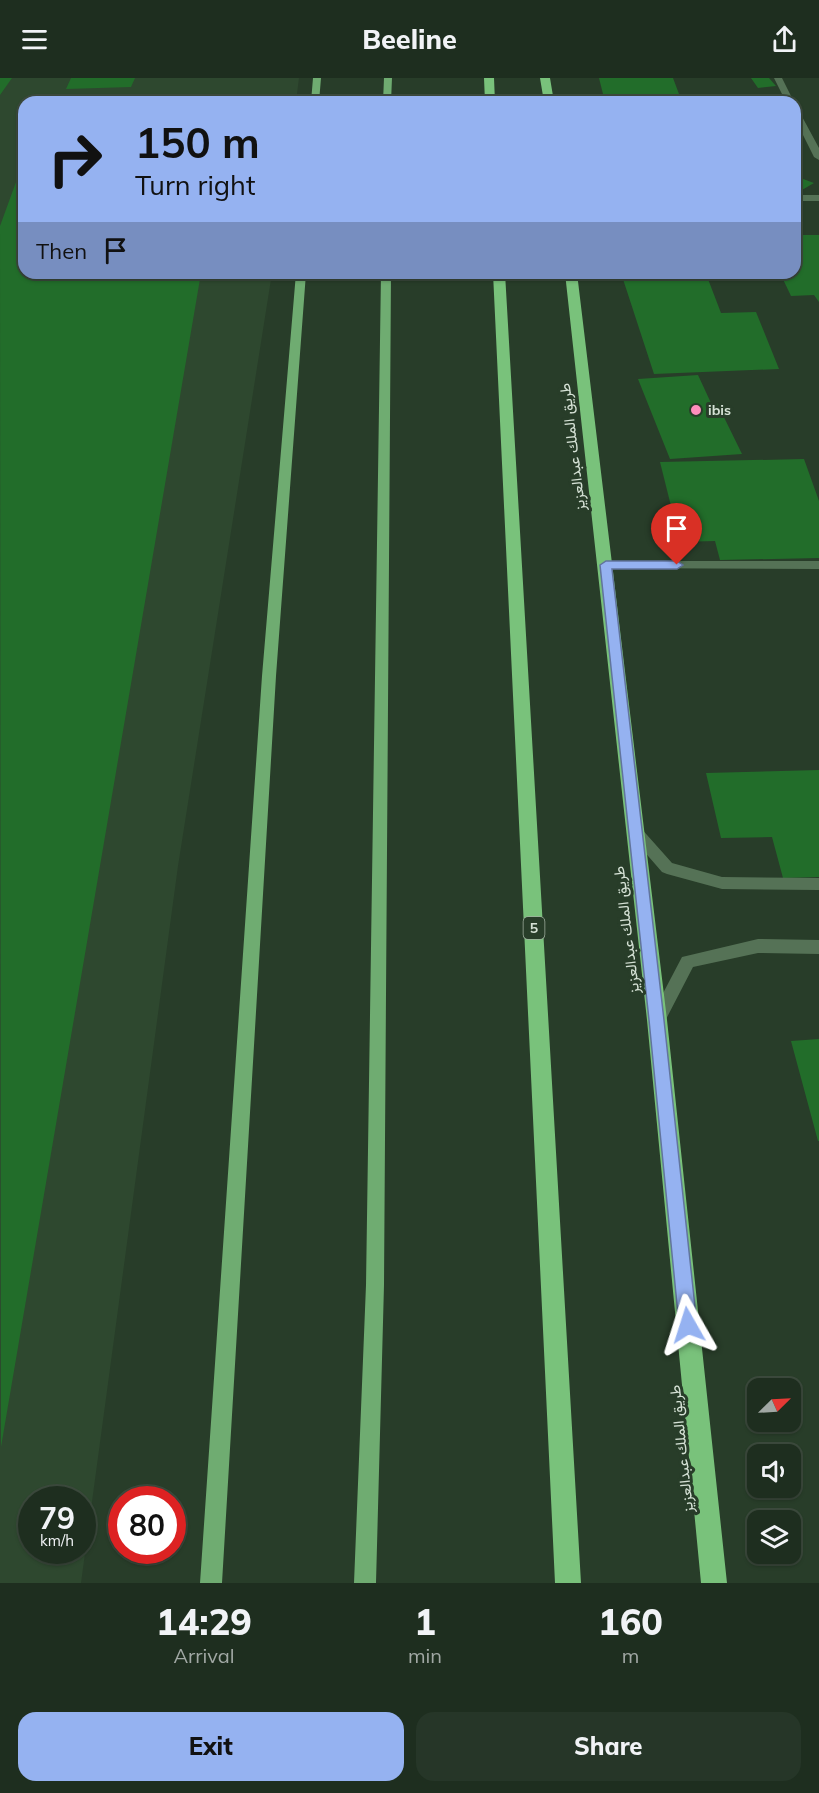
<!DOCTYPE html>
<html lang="en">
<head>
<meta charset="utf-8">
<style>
  :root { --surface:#1e2e1f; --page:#263628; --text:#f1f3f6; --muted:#a1a8a4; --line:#3c4a3d; --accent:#95b2f1 }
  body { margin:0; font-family:Mulish,Vazirmatn,sans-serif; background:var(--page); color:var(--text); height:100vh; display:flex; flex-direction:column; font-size:22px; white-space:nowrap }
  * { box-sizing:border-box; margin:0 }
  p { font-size:20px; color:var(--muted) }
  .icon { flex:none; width:33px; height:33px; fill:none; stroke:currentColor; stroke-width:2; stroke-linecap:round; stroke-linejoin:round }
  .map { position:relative; height:1505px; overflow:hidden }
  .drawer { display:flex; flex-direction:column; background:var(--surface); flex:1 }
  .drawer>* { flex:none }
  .hud { position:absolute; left:18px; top:18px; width:783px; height:183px; border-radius:18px; box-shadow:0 2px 4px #0004,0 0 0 2px var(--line); background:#95b2f1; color:#111; overflow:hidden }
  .needle { width:39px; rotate:66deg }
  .fabs { position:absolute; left:747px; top:1300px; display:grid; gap:12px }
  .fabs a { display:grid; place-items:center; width:54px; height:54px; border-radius:12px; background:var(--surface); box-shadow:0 2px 4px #0004,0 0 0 2px var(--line); font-size:30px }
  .speed { position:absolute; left:18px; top:1408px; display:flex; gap:12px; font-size:30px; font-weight:700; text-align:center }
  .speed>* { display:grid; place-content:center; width:78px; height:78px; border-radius:50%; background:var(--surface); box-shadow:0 2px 4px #0004,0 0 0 2px var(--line); line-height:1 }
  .speed small { font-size:15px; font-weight:400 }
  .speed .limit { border:9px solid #d22; background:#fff; color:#111 }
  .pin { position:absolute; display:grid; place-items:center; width:51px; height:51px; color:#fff; margin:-62px -26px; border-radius:50% 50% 50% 0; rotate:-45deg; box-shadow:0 0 6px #0007 }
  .pin .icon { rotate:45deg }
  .me { position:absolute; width:66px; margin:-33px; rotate:354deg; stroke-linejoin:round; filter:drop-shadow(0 0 4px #0008) }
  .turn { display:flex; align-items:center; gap:21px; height:126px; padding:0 18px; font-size:27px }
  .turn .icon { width:78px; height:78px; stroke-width:2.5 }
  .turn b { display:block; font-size:42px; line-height:51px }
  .then { display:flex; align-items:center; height:57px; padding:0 18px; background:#0003; gap:12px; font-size:22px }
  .eta { display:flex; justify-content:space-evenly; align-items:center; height:102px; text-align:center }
  .eta b { font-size:36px; font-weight:800; line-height:42px }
  .action { display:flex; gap:12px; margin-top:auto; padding:12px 18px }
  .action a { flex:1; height:69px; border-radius:18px; background:var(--accent); color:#111; font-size:24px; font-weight:800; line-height:69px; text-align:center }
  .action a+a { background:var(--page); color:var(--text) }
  header { display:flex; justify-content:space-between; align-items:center; height:78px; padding:0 18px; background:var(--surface); font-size:27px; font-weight:800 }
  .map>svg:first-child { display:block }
  .built { fill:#2e482f; fill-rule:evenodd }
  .building { fill:#226d2a }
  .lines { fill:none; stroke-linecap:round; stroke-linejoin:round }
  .minor { fill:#557256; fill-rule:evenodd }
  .major { fill:#6fac71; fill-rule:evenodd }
  .highway { fill:#79c27b; fill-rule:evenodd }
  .route { fill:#95b2f1; stroke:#61749d; stroke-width:1.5 }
  .poi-dot { fill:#fe8ebc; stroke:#283d29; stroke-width:2 }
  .labels { text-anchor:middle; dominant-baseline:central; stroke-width:6; stroke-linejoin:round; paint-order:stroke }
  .far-poi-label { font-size:14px; font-weight:bold; fill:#d5e1d5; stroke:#283d29; text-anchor:start }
  .shield { fill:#283d29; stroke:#a1b0a1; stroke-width:1.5 }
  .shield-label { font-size:14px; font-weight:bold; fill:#d5e1d5 }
  .street-label { font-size:15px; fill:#d5e1d5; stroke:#283d29 }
</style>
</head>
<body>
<header><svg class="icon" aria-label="menu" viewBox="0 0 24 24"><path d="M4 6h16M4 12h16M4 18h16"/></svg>Beeline<svg class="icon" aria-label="share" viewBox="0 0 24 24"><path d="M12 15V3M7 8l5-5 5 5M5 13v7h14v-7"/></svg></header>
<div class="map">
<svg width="819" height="1505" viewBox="0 0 819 1505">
  <rect width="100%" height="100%" fill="#283d29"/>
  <!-- built -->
  <path class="built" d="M0 0H299L296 24H24V195H272L178 788 81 1505H0ZM32 1422H82V1473H32Z"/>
  <!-- building -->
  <path class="building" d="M0 0H12L0 17Z
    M71 0H135L131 9 66 11Z
    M599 0H673L682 24H605Z
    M751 0H769L776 8 758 10Z
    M24 82V195H201L1 1369 0 148Z
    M795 98 814 105 795 116Z
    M795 157H819V224L814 217 791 218 780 195H795Z
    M621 195H683L685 201H708L721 235 756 234 779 291 654 296Z
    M698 297 711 325H717L742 376 670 381 638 301Z
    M804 381 819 423V480L720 482 715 463 680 464 660 384Z
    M819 692V799L783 800 772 759 721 760 706 695Z
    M819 961V1063H818L791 963Z"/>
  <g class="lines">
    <!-- minor -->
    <path class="minor" d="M774 0H782L794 24H786Z
      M795 30 799 33 819 70V82L814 79 795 41Z
      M795 117H819V123H795Z
      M606 483H819V491L602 490 600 487 602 484Z
      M634 746 639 748 672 785 722 799 819 800V812L722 811 667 796 662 794 629 756 627 752 629 748Z
      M758 861 819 862V876L758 875 693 889 663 947 657 949 651 947 649 942 682 879Z"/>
    <!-- major -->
    <path class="major" d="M313 0H321L319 24H311Z
      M384 0H392L391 24H383Z
      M296 195H306L276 598 222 1505H200L262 598Z
      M381 195H391L384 1207 376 1505H354L366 1207Z"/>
    <!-- highway -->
    <path class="highway" d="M484 0H494L495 24H485Z
      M540 0H550L554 24H544Z
      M493 195H505L581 1505H555Z
      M565 195H577L667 942 727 1505H701L647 942Z"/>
  </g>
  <!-- route -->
  <path class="route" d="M606 483H677L683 487 677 491H612L664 942 697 1247 694 1253 688 1255 682 1253 679 1247 649 942 600 487Z"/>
  <!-- markers -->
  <circle class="poi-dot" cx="696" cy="332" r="6"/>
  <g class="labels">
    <!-- far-poi labels -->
    <g class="far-poi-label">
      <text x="708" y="332">ibis</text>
    </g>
    <!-- shield labels -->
    <rect class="shield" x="523.5" y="839" width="21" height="22" rx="4.5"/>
    <g class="shield-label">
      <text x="534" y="850">5</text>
    </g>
    <!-- street labels -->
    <g class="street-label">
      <text transform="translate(572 369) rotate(-97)">طريق الملك عبدالعزيز</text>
      <text transform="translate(626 852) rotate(-97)">طريق الملك عبدالعزيز</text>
      <text transform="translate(681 1371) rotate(-96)">طريق الملك عبدالعزيز</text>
    </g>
  </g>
</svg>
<div class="fabs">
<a><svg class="needle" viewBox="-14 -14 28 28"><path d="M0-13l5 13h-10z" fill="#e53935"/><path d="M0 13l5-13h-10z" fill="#a1a8a4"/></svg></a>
<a><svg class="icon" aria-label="sound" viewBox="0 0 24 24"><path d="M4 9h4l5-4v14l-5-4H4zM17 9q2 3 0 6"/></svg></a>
<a><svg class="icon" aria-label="layers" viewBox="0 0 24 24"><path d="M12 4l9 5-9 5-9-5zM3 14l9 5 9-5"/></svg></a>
</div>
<div class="speed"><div>79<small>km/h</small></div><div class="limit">80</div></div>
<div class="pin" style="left:677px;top:487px;background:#d93025"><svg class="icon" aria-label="arrive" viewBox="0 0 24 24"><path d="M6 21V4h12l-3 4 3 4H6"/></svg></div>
<svg class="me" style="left:688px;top:1247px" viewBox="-20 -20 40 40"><path d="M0-17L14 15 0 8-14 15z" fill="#95b2f1" stroke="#fff" stroke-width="4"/></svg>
<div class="hud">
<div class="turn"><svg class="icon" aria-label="right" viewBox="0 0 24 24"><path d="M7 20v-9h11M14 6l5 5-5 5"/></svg><div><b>150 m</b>Turn right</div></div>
<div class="then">Then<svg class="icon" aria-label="arrive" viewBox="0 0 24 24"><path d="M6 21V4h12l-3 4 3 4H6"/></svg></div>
</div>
</div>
<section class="drawer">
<div class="eta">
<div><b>14:29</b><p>Arrival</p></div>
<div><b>1</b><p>min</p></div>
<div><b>160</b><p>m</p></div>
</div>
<div class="action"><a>Exit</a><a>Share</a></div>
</section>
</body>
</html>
